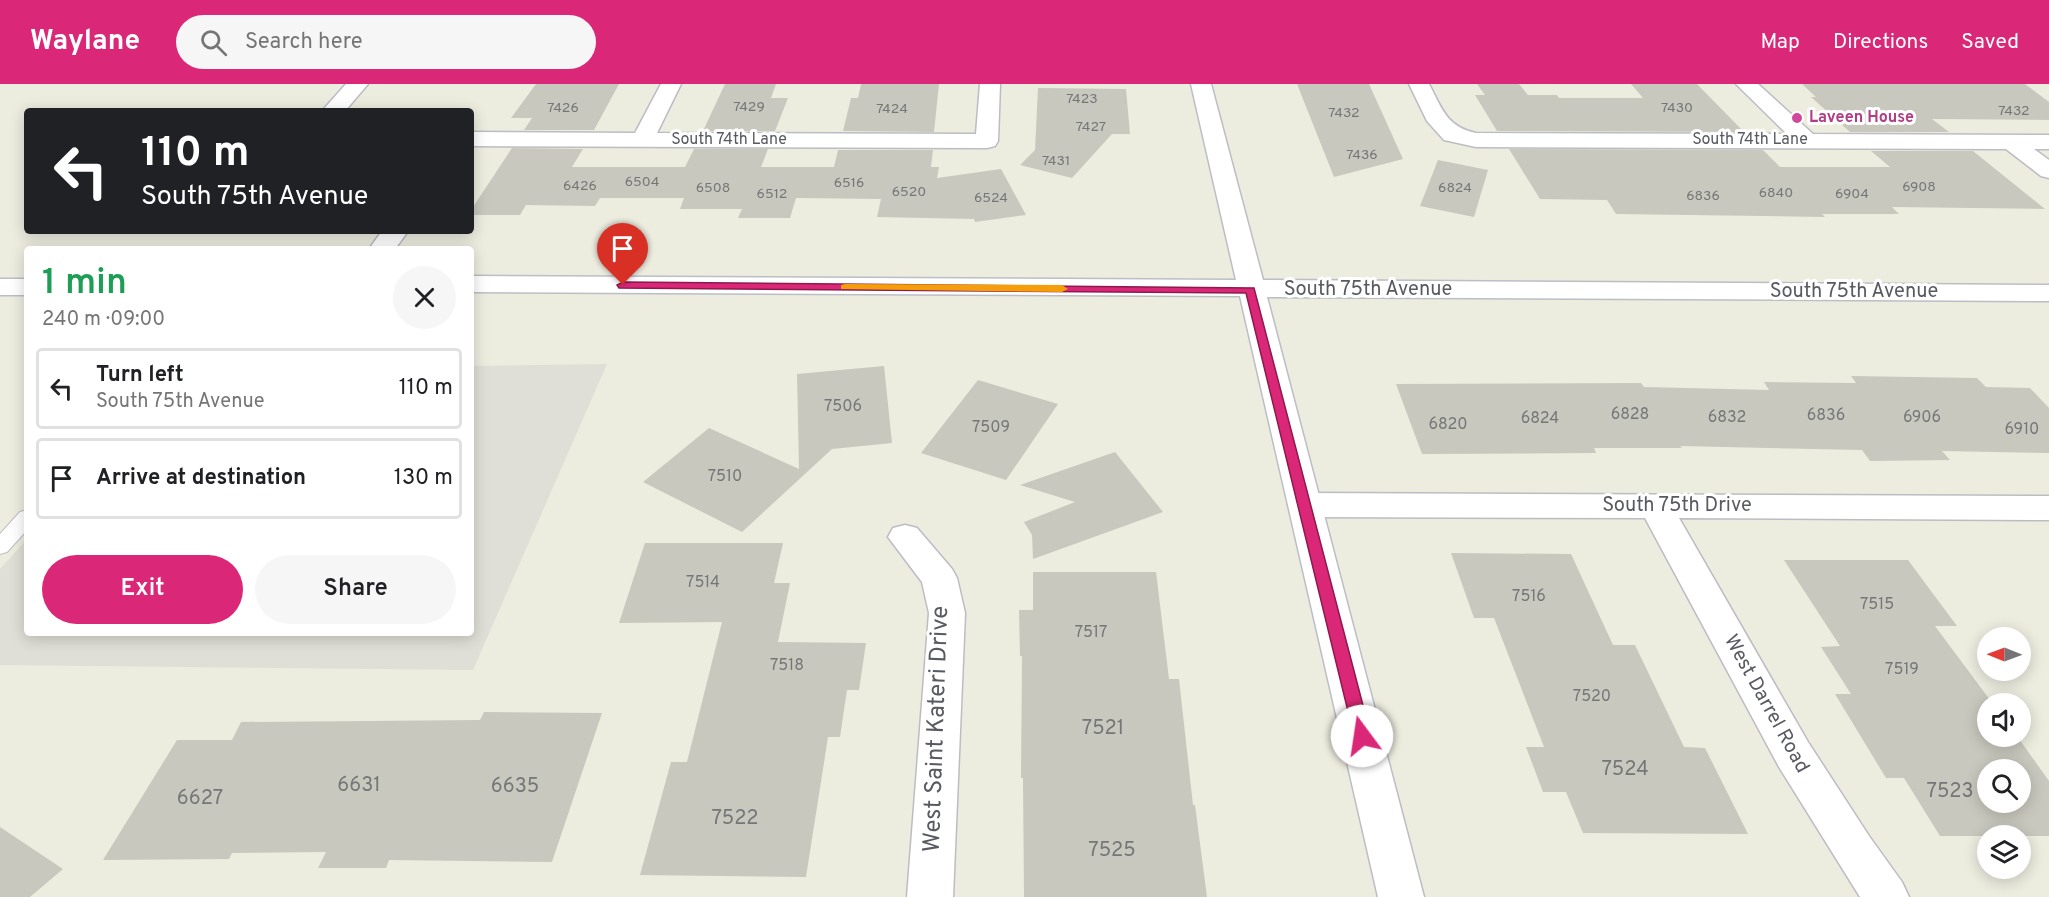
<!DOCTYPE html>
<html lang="en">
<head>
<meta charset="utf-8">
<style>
  :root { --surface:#fff; --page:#f6f6f6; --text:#202124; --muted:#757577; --line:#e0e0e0; --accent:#db2777 }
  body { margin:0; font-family:Overpass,sans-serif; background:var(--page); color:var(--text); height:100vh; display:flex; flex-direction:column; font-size:22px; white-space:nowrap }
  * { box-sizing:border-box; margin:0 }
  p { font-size:20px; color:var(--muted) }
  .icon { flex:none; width:33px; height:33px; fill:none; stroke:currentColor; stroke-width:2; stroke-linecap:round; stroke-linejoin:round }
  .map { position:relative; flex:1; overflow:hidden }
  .panel { position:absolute; left:24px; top:162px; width:450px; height:390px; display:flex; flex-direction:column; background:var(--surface); border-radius:6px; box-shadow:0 3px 15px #0003 }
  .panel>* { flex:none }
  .banner { position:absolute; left:24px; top:24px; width:450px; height:126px; border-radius:6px; box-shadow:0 3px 15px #0003; background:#202124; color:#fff; overflow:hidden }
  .needle { width:39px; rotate:271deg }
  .tools { position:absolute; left:1977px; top:543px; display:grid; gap:12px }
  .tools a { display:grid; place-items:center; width:54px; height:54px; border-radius:50%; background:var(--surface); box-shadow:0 3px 15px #0003; font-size:30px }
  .pin { position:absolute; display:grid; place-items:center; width:51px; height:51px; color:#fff; margin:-62px -26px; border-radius:50% 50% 50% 0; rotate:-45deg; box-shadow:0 0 6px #0007 }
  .pin .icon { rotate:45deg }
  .me { position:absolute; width:66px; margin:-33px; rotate:346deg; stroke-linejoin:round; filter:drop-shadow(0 0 4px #0008) }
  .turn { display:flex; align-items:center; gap:21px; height:126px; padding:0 18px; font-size:27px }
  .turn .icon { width:78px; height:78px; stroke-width:2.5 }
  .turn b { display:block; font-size:42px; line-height:51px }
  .round { display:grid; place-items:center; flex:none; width:63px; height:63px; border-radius:32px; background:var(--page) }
  .summary { display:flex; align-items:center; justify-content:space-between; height:102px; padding:0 18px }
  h1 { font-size:36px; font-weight:600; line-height:45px; color:#1e9e55 }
  .cta { display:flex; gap:12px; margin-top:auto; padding:12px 18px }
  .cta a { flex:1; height:69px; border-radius:36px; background:var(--accent); color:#fff; font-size:24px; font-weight:600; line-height:69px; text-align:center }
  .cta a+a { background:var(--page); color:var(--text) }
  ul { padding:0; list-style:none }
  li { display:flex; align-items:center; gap:18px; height:81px; margin:0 12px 9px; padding:0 6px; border:3px solid var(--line); border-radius:6px }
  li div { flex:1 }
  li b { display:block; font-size:22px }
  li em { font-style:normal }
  header { display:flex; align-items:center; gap:36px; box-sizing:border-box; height:84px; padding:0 30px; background:var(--accent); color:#fff }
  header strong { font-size:28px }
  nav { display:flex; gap:33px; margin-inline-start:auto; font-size:21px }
  .search { width:420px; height:54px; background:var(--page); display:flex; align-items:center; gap:15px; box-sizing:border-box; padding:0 21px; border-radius:33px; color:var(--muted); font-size:22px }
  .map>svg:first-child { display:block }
  .industrial { fill:#dfdfd7 }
  .building { fill:#c9c8be; fill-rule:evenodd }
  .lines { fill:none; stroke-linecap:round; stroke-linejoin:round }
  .lane-casing { stroke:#bcbdc4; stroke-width:2 }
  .street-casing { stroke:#bcbdc4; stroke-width:3 }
  .secondary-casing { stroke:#bcbec6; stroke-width:3 }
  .lane { fill:#fff; fill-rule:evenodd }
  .street { fill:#fff; fill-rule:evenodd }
  .secondary { fill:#fff; fill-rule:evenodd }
  .route { fill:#db2777; stroke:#8e194d; stroke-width:1.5 }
  .slow { fill:#f59e0b }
  .hotel-dot { fill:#d1479c; stroke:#fff; stroke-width:2 }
  .labels { text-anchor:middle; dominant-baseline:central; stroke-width:6; stroke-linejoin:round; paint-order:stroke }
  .far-number-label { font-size:14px; fill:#747678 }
  .far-hotel-label { font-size:16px; font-weight:bold; fill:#b23c85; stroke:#fff; text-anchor:start }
  .far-street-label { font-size:16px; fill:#585a61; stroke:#fff }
  .number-label { font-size:16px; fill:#747678 }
  .street-label { font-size:20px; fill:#585a61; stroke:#fff }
  .near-number-label { font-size:20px; fill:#747678 }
  .near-street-label { font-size:24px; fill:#585a61; stroke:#fff }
</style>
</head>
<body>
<header>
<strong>Waylane</strong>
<div class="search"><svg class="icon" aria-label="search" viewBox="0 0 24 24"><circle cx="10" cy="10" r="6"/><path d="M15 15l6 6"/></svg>Search here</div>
<nav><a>Map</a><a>Directions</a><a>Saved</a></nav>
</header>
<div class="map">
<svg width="2049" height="813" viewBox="0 0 2049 813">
  <rect width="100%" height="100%" fill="#ececdf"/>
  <!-- industrial -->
  <path class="industrial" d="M607 280 473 586 0 581V485L27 455V549H471V282Z"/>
  <!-- building -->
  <path class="building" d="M536 0H619L594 46H524L532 34H511Z
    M725 0H776L771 14H788L775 47H703Z
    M861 0H939L934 48 843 47 851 14H858Z
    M1297 0H1369L1403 75 1334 93Z
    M1477 0H1519L1528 11H1557L1559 14H1643L1631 0H1697L1744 48 1497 47 1475 11H1485Z
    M1802 0H2025L2049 18V36L1932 35 1949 48H1850L1811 13H1816Z
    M1038 4 1126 5 1130 50H1112L1072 94 1020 81 1035 66Z
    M512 64 583 65 572 83H685L694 65H768L761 83H834L838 66H933L931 83H939L937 94 1001 85 1026 131 975 138 974 135 877 133 881 115 796 114 790 134H738L742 125H680L684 114H600L595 122 526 121 520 131H471V126Z
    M1509 65 1763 66 1780 83H1890L1871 67H1973L2045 125 1892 123 1899 130H1822L1825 133 1616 130 1607 116 1540 115Z
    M1438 76 1488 86 1474 133 1420 122Z
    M884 282 892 359 832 365 742 448 643 398 709 344 799 385 797 290Z
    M1851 292 1977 294 1986 303 2030 304 2049 324V369L1942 367 1950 376 1870 377 1862 366 1680 362 1682 364H1594L1596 369 1422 370 1396 300 1641 299 1644 303 1769 306 1764 298 1856 299Z
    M978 296 1058 320 1006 396 921 369Z
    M1115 368 1163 428 1033 475 1032 451 1024 438 1075 418 1020 401Z
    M645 459H783L774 499H790L778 558 866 559 859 606H847L840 653H828L806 793 640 791 671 678H687L722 538 619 539Z
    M1451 469 1571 470 1613 561H1635L1684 663 1705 664 1748 750 1583 749 1566 708H1543L1526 663H1544L1494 534H1474Z
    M1784 476H1908L1957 542H1935L1993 620H1988V652H2017L2049 697V752H1940L1904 694H1886L1835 610H1851L1821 563 1840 562ZM1988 686H2020V718H1988Z
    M1033 488H1156L1169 595H1179L1193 721H1195L1207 813H1024L1023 694H1021L1022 572H1020L1019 526H1033Z
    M484 628 602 629 552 778 389 776 386 784H318L326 768 232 769 229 775 103 776 177 656H232L241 638 480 636Z
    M0 743 63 785 30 813H0Z"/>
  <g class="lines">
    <!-- lane casing -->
    <g class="lane-casing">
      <path id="lane" d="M27 426V446L7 468 0 470V450L20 428Z"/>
    </g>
    <!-- street casing -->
    <g class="street-casing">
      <path id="street" d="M346 0H368L345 27H322Z
        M661 0H681L657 49 976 50 980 0H1000L998 57 995 62 987 64 471 62V48L635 49Z
        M1409 0H1429C1442 25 1447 43 1476 49L1787 50 1736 0H1758L1813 50 2049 51V65H2034L2049 76V94L2041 92 2006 65 1476 63 1444 56 1427 37Z
        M382 147H408L395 165H369Z
        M1305 409 2049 412V436L1679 434 1808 658 1869 752 1902 798 1909 813H1860L1779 683 1645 434 1305 433 1293 429 1288 421 1293 413Z
        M905 441 917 444 952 485 957 494 965 529 953 813H907L929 529 922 498 888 453 893 444Z"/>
    </g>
    <!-- secondary casing -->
    <g class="secondary-casing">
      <path id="secondary" d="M1191 0H1211L1263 196 2049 201V217L1267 213 1424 813H1378L1240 212 471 208V192L1236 196Z
        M0 195H27V211H0Z"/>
    </g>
    <!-- lane -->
    <use href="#lane" class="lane"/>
    <!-- street -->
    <use href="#street" class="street"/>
    <!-- secondary -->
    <use href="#secondary" class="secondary"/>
  </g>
  <!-- route -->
  <path class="route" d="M623 198 1254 204 1371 652 1368 657 1362 659 1356 657 1354 652 1246 209 619 204 617 201Z"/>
  <!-- slow -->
  <path class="slow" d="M845 200 1062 201 1068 205 1062 208 841 205V201Z"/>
  <!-- markers -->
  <circle class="hotel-dot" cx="1797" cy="34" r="6"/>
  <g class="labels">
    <!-- far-number labels -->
    <g class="far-number-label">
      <text x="1082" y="15">7423</text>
      <text x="749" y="23">7429</text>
      <text x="563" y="24">7426</text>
      <text x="1677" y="24">7430</text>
      <text x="892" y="25">7424</text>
      <text x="2014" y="27">7432</text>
      <text x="1344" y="29">7432</text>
      <text x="1091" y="43">7427</text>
      <text x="1362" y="71">7436</text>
      <text x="1056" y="77">7431</text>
      <text x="642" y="98">6504</text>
      <text x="849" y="99">6516</text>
      <text x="580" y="102">6426</text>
      <text x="1919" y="103">6908</text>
      <text x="713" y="104">6508</text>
      <text x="1455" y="104">6824</text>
      <text x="909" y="108">6520</text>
      <text x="1776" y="109">6840</text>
      <text x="772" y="110">6512</text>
      <text x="1852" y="110">6904</text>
      <text x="1703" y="112">6836</text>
      <text x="991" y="114">6524</text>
    </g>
    <!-- far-hotel labels -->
    <g class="far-hotel-label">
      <text x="1809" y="34">Laveen House</text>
    </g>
    <!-- far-street labels -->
    <g class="far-street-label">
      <text x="729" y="56">South 74th Lane</text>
      <text x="1750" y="56">South 74th Lane</text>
    </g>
    <!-- number labels -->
    <g class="number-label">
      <text x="843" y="323">7506</text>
      <text x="1630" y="331">6828</text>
      <text x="1826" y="332">6836</text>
      <text x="1727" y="334">6832</text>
      <text x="1922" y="334">6906</text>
      <text x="1540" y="335">6824</text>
      <text x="1448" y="341">6820</text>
      <text x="991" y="344">7509</text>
      <text x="2022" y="346">6910</text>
      <text x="725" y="393">7510</text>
      <text x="703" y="499">7514</text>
      <text x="1529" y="513">7516</text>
      <text x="1877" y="521">7515</text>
      <text x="1091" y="549">7517</text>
      <text x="787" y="582">7518</text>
      <text x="1902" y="586">7519</text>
      <text x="1592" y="613">7520</text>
    </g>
    <!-- street labels -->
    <g class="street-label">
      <text x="1368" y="206">South 75th Avenue</text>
      <text x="1854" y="208">South 75th Avenue</text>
      <text x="1677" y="422">South 75th Drive</text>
      <text transform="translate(1766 620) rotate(61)">West Darrel Road</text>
    </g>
    <!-- near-number labels -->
    <g class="near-number-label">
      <text x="1103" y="645">7521</text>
      <text x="1625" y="686">7524</text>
      <text x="359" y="702">6631</text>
      <text x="515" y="703">6635</text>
      <text x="1950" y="708">7523</text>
      <text x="200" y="715">6627</text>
      <text x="735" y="735">7522</text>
      <text x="1112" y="767">7525</text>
    </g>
    <!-- near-street labels -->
    <g class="near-street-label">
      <text transform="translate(937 645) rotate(-88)">West Saint Kateri Drive</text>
    </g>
  </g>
</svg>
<div class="tools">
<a><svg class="needle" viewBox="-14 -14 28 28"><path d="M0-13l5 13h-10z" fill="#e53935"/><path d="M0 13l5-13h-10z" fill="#757577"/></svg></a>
<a><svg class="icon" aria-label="sound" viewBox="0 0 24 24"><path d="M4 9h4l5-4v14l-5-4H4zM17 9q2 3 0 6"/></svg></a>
<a><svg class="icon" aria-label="search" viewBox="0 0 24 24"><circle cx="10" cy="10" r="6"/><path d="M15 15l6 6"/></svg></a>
<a><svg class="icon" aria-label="layers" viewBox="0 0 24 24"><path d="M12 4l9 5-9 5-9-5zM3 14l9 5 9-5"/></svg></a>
</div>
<div class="pin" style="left:623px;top:201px;background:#d93025"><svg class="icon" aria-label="arrive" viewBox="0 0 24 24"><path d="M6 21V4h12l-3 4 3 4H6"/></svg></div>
<svg class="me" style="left:1362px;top:652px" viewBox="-20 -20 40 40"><circle r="19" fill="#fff"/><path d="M0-13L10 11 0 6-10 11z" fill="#db2777"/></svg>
<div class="banner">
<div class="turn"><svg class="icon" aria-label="left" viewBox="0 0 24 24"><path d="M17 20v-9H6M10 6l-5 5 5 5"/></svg><div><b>110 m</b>South 75th Avenue</div></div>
</div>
<section class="panel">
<div class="summary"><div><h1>1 min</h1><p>240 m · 09:00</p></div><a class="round"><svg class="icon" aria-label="close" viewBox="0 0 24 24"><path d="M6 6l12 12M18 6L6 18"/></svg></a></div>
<ul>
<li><svg class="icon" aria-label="left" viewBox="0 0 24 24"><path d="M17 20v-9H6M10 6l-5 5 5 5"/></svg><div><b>Turn left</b><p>South 75th Avenue</p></div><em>110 m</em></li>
<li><svg class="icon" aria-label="arrive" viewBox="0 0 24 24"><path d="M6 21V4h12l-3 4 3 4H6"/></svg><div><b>Arrive at destination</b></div><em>130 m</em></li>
</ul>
<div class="cta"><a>Exit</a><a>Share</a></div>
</section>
</div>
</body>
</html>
